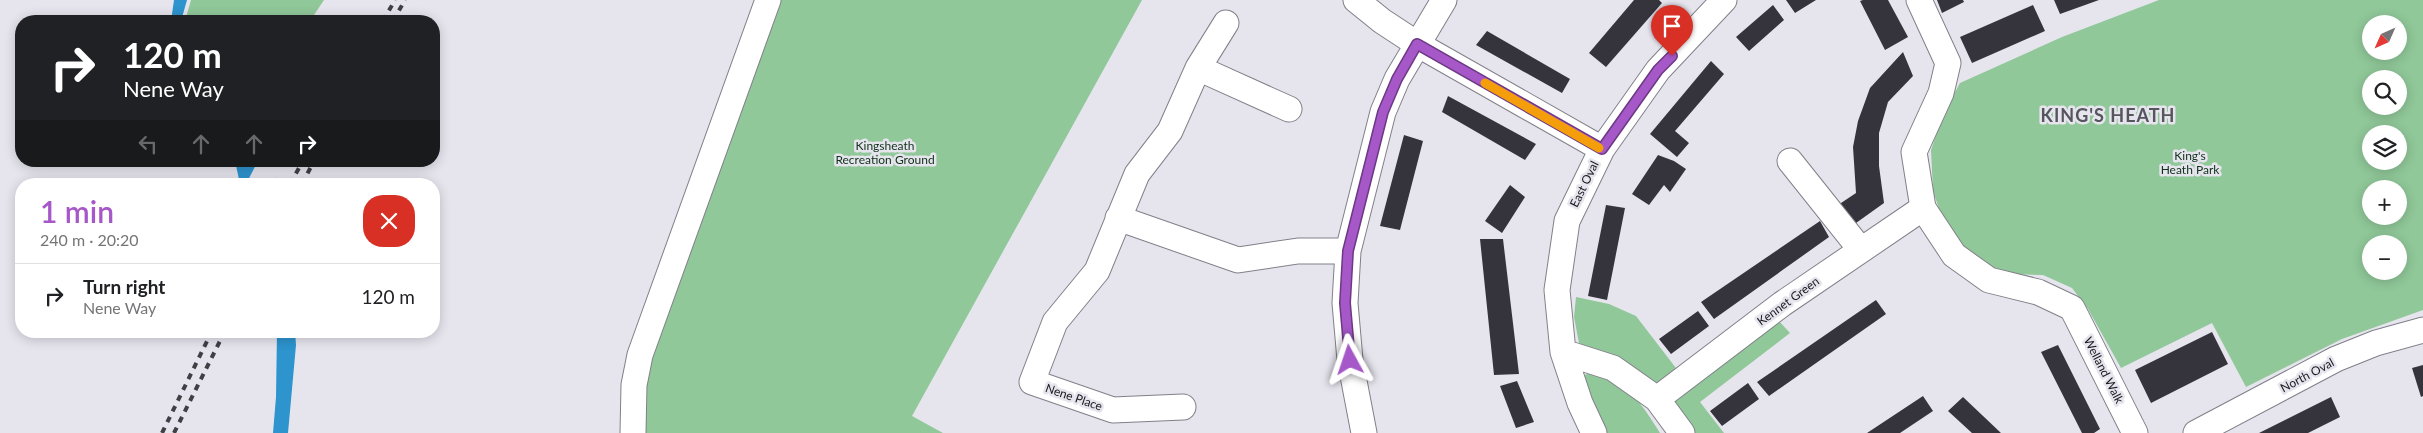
<!DOCTYPE html>
<html lang="en">
<head>
<meta charset="utf-8">
<style>
  :root { --surface:#fff; --page:#f6f6f6; --text:#202124; --muted:#757577; --line:#e0e0e0; --accent:#a657c8 }
  body { margin:0; font-family:Lato,sans-serif; background:var(--page); color:var(--text); height:100vh; display:flex; flex-direction:column; font-size:19px; white-space:nowrap }
  * { box-sizing:border-box; margin:0 }
  p { font-size:16px; color:var(--muted) }
  .icon { flex:none; width:28px; height:28px; fill:none; stroke:currentColor; stroke-width:2; stroke-linecap:round; stroke-linejoin:round }
  .map { position:relative; flex:1; overflow:hidden }
  .panel { position:absolute; left:15px; top:178px; width:425px; height:160px; display:flex; flex-direction:column; background:var(--surface); border-radius:20px; box-shadow:0 2px 12px #0003 }
  .panel>* { flex:none }
  .guide { position:absolute; left:15px; top:15px; width:425px; height:152px; border-radius:20px; box-shadow:0 2px 12px #0003; background:#202124; color:#fff; overflow:hidden }
  .needle { width:32px; rotate:225deg }
  .buttons { position:absolute; left:2362px; top:15px; display:grid; gap:10px }
  .buttons a { display:grid; place-items:center; width:45px; height:45px; border-radius:50%; background:var(--surface); box-shadow:0 2px 12px #0003; font-size:25px }
  .pin { position:absolute; display:grid; place-items:center; width:42px; height:42px; color:#fff; margin:-51px -21px; border-radius:50% 50% 50% 0; rotate:-45deg; box-shadow:0 0 5px #0007 }
  .pin .icon { rotate:45deg }
  .me { position:absolute; width:55px; margin:-28px; rotate:355deg; stroke-linejoin:round; filter:drop-shadow(0 0 4px #0008) }
  .turn { display:flex; align-items:center; gap:18px; height:105px; padding:0 25px; font-size:22px }
  .turn .icon { width:65px; height:65px; stroke-width:2.5 }
  .turn b { display:block; font-size:35px; line-height:42px }
  .lanes { display:flex; align-items:center; height:48px; padding:0 25px; background:#0003; justify-content:center; gap:25px; direction:ltr }
  .lanes .off { opacity:.35 }
  .round { display:grid; place-items:center; flex:none; width:52px; height:52px; border-radius:20px; background:var(--page) }
  .headline { display:flex; align-items:center; justify-content:space-between; height:85px; padding:0 25px }
  h1 { font-size:30px; font-weight:600; line-height:38px; color:var(--accent) }
  ul { padding:0; list-style:none }
  li { display:flex; align-items:center; gap:15px; height:65px; padding:0 25px; border-top:1px solid var(--line) }
  li div { flex:1 }
  li b { display:block; font-size:19px }
  li em { font-style:normal }
  .map>svg:first-child { display:block }
  .green { fill:#90c899; fill-rule:evenodd }
  .water { fill:#2d94ce }
  .pier { fill:#e6e5ee }
  .building { fill:#35343c }
  .lines { fill:none; stroke-linecap:round; stroke-linejoin:round }
  .minor-casing { stroke:#818089; stroke-width:27 }
  .minor { stroke:#fff; stroke-width:25 }
  .rail { stroke:#403f44; stroke-width:4; stroke-dasharray:6 6; stroke-linecap:butt }
  .route-casing { stroke:#6c3982; stroke-width:12 }
  .route { stroke:#a657c8; stroke-width:9 }
  .slow { stroke:#f59e0b; stroke-width:9 }
  .labels { text-anchor:middle; dominant-baseline:central; stroke-width:5; stroke-linejoin:round; paint-order:stroke }
  .park-label { font-size:12px; fill:#0e3117; stroke:#e6e5ee }
  .street-label { font-size:12px; fill:#19181c; stroke:#e6e5ee }
  .district-label { font-size:18px; font-weight:bold; letter-spacing:1px; fill:#56555d; stroke:#e6e5ee }
</style>
</head>
<body>
<div class="map">
<svg width="2423" height="433" viewBox="0 0 2423 433">
  <rect width="100%" height="100%" fill="#e6e5ee"/>
  <!-- green -->
  <path class="green" d="M191 0H324L310 21H185Z
    M780 0H1142L912 416 943 433H641L640 385Z
    M2159 0H2423V310L2342 339 2246 387 2212 323 2121 368 2088 309 2072 288 2043 275 2005 274 1967 252 1944 224 1933 191 1931 150 1943 114 1960 83 2062 37ZM2371 24H2399V51H2371ZM2371 79H2399V106H2371ZM2371 134H2399V161H2371ZM2371 189H2399V216H2371ZM2371 244H2399V271H2371Z
    M1576 297 1609 304 1636 316 1679 372 1656 387 1601 353 1579 343 1574 317Z
    M1778 320 1790 333 1700 402 1724 433H1683L1669 406Z
    M1589 372C1623 374 1644 407 1660 433H1602L1578 381Z"/>
  <!-- water -->
  <path class="water" d="M174 0H187L181 21H171Z
    M235 161H271L277 184H240Z
    M277 331H295L296 345 288 433H273L276 397Z"/>
  <!-- pier -->
  <path class="pier" d="M258 161H274L277 175 272 184H246Z"/>
  <!-- building -->
  <path class="building" d="M1634 0H1659L1662 3 1606 67 1589 53Z
    M1786 0H1816L1795 13Z
    M1863 0H1888L1908 37 1885 50 1860 1Z
    M1937 0H1963L1964 2 1942 13Z
    M2054 0H2099L2060 14Z
    M1773 5 1784 20 1749 51 1736 37Z
    M2033 5 2045 31 1972 63 1960 37Z
    M1487 31 1570 79 1562 93 1476 45Z
    M1903 52 1913 76 1888 102 1879 133V166L1884 203 1849 228 1835 207 1856 193 1853 147 1858 121 1870 88Z
    M1711 61 1724 74 1675 131 1689 143 1677 157 1650 134Z
    M1448 96 1536 144 1525 160 1442 112Z
    M1404 135 1423 141 1400 230 1380 226Z
    M1658 155 1674 161 1686 169 1670 192 1664 185 1649 205 1632 194Z
    M1510 185 1525 197 1502 233 1485 221Z
    M1606 205 1625 208 1607 300 1588 296Z
    M1820 221 1829 237 1714 319 1701 302Z
    M1480 239H1503L1519 374 1494 375Z
    M1876 300 1886 314 1769 396 1757 382Z
    M1698 311 1709 326 1671 354 1659 339Z
    M2212 332 2228 364 2151 403 2135 370Z
    M2058 345 2100 429 2094 433H2082L2041 352Z
    M2423 365V396L2421 397 2412 368Z
    M1517 381 1534 422 1516 428 1500 386Z
    M1748 383 1759 399 1722 426 1710 411Z
    M1923 396 1933 411 1900 433H1867Z
    M1963 397 2001 433H1972L1948 411Z
    M2331 397 2340 417 2308 433H2259Z"/>
  <g class="lines">
    <!-- minor casing -->
    <g class="minor-casing">
      <path id="minor" d="M1356 0 1382 21 1417 44 1602 149
        M1919 0 1948 63 1941 93 1914 152 1923 208 1954 255 1989 280 2038 292 2072 308 2135 433
        M1198 68 1289 109
        M1790 161 1861 250
        M1118 218 1238 260 1298 251H1348
        M1563 352 1613 368 1657 399 1682 433
        M1657 399 1782 304 1923 208
        M1183 407 1113 410 1032 382 1055 322 1097 271 1137 174 1170 131 1198 68 1226 23
        M633 433 634 385 640 355 768 0
        M1364 433 1350 360 1345 303 1348 251 1383 112 1397 79 1444 0
        M1594 433 1580 403 1563 352 1557 290 1567 221 1602 149 1658 70 1724 0
        M2196 433 2336 359 2376 343 2423 330"/>
    </g>
    <!-- minor -->
    <use href="#minor" class="minor"/>
    <!-- rail -->
    <path class="rail" d="M383 21 395 0
      M393 21 405 0
      M290 184 303 161
      M302 184 314 161
      M162 433 212 331
      M174 433 225 331"/>
  </g>
  <g class="lines">
    <!-- route casing -->
    <g class="route-casing">
      <path id="route" d="M1350 360 1345 303 1348 251 1383 112 1397 79 1417 44 1602 149 1658 70 1672 56"/>
    </g>
    <!-- route -->
    <use href="#route" class="route"/>
    <!-- slow -->
    <path class="slow" d="M1485 83 1599 148"/>
  </g>
  <g class="labels">
    <!-- park labels -->
    <g class="park-label">
      <text x="885" y="145">Kingsheath<tspan x="885" dy="14">Recreation Ground</tspan></text>
      <text x="2190" y="155">King's<tspan x="2190" dy="14">Heath Park</tspan></text>
    </g>
    <!-- street labels -->
    <g class="street-label">
      <text transform="translate(1584 184) rotate(-64)">East Oval</text>
      <text transform="translate(1788 301) rotate(-36)">Kennet Green</text>
      <text transform="translate(2104 370) rotate(63)">Welland Walk</text>
      <text transform="translate(2307 375) rotate(-28)">North Oval</text>
      <text transform="translate(1074 397) rotate(19)">Nene Place</text>
    </g>
    <!-- district labels -->
    <g class="district-label">
      <text x="2108" y="115">KING'S HEATH</text>
    </g>
  </g>
</svg>
<div class="buttons">
<a><svg class="needle" viewBox="-14 -14 28 28"><path d="M0-13l5 13h-10z" fill="#e53935"/><path d="M0 13l5-13h-10z" fill="#757577"/></svg></a>
<a><svg class="icon" aria-label="search" viewBox="0 0 24 24"><circle cx="10" cy="10" r="6"/><path d="M15 15l6 6"/></svg></a>
<a><svg class="icon" aria-label="layers" viewBox="0 0 24 24"><path d="M12 4l9 5-9 5-9-5zM3 14l9 5 9-5"/></svg></a>
<a>+</a>
<a>−</a>
</div>
<div class="pin" style="left:1672px;top:56px;background:#d93025"><svg class="icon" aria-label="arrive" viewBox="0 0 24 24"><path d="M6 21V4h12l-3 4 3 4H6"/></svg></div>
<svg class="me" style="left:1350px;top:360px" viewBox="-20 -20 40 40"><path d="M0-17L14 15 0 8-14 15z" fill="#a657c8" stroke="#fff" stroke-width="4"/></svg>
<div class="guide">
<div class="turn"><svg class="icon" aria-label="right" viewBox="0 0 24 24"><path d="M7 20v-9h11M14 6l5 5-5 5"/></svg><div><b>120 m</b>Nene Way</div></div>
<div class="lanes"><svg class="icon off" aria-label="left" viewBox="0 0 24 24"><path d="M17 20v-9H6M10 6l-5 5 5 5"/></svg><svg class="icon off" aria-label="ahead" viewBox="0 0 24 24"><path d="M12 20V5M6 11l6-6 6 6"/></svg><svg class="icon off" aria-label="ahead" viewBox="0 0 24 24"><path d="M12 20V5M6 11l6-6 6 6"/></svg><svg class="icon" aria-label="right" viewBox="0 0 24 24"><path d="M7 20v-9h11M14 6l5 5-5 5"/></svg></div>
</div>
<section class="panel">
<div class="headline"><div><h1>1 min</h1><p>240 m · 20:20</p></div><a class="round" style="background:#d93025;color:#fff"><svg class="icon" aria-label="close" viewBox="0 0 24 24"><path d="M6 6l12 12M18 6L6 18"/></svg></a></div>
<ul>
<li><svg class="icon" aria-label="right" viewBox="0 0 24 24"><path d="M7 20v-9h11M14 6l5 5-5 5"/></svg><div><b>Turn right</b><p>Nene Way</p></div><em>120 m</em></li>
</ul>
</section>
</div>
</body>
</html>
